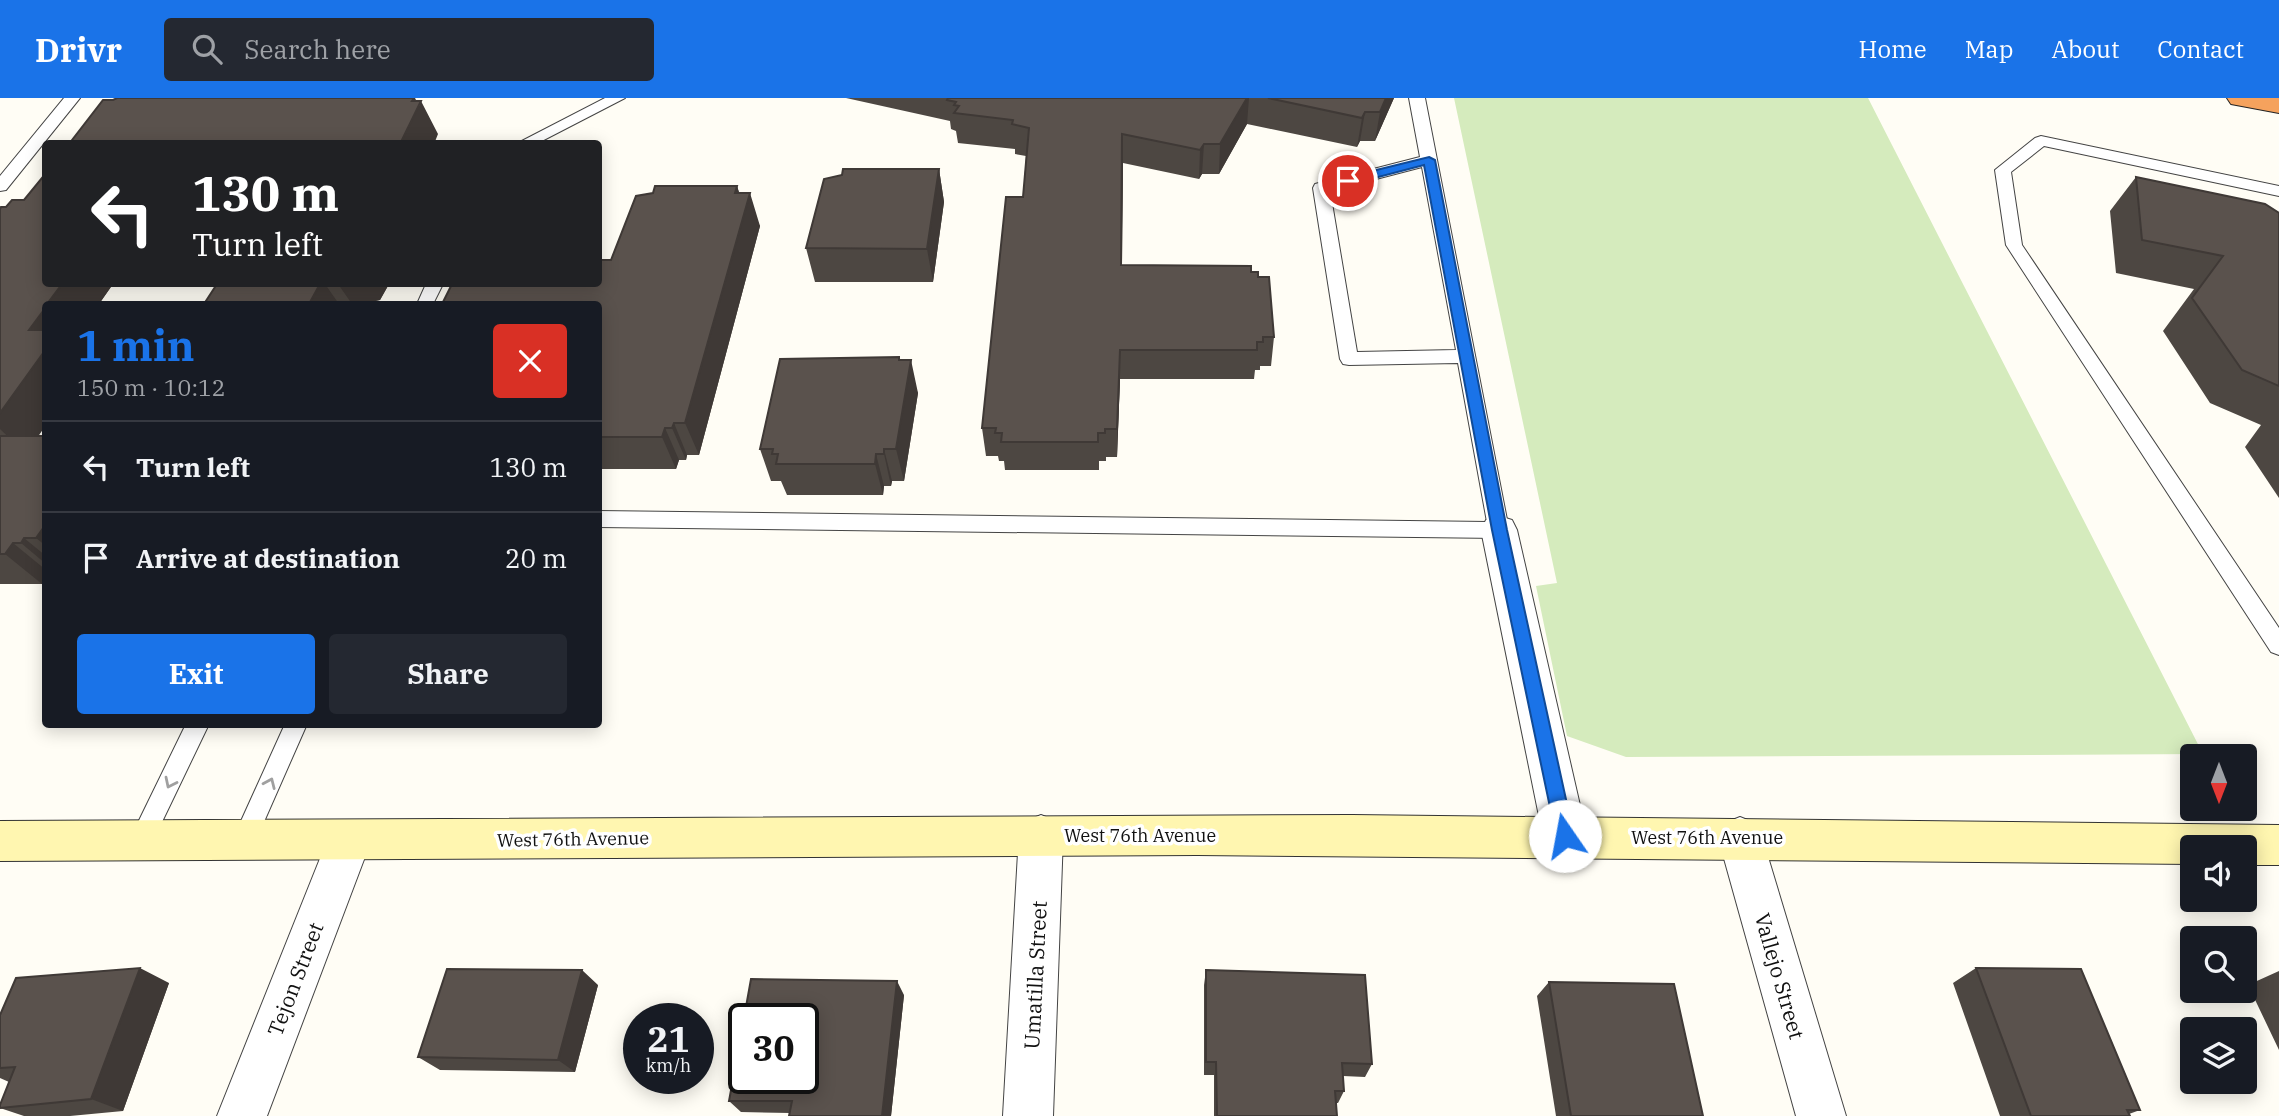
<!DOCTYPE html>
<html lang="en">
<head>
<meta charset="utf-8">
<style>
  :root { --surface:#171b24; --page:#242831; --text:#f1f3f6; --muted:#9ea1a6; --line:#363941; --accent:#1a73e8 }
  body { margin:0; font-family:"IBM Plex Serif",serif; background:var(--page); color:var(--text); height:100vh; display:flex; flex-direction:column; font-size:26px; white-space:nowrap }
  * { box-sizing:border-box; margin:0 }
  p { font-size:23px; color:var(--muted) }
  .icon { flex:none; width:38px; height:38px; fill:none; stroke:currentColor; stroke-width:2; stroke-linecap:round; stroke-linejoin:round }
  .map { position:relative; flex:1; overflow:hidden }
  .side { position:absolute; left:42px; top:203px; width:560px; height:427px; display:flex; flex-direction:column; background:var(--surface); border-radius:7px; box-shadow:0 4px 18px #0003 }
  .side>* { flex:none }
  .hud { position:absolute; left:42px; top:42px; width:560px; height:147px; border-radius:7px; box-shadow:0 4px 18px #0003; background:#202124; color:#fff; overflow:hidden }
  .needle { width:46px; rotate:180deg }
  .buttons { position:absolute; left:2180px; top:646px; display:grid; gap:14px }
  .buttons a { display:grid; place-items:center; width:77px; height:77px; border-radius:7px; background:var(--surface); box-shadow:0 4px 18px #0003; font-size:35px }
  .speed { position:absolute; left:623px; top:905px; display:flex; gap:14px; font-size:35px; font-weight:700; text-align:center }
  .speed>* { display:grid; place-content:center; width:91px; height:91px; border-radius:50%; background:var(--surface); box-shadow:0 4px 18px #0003; line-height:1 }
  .speed small { font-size:18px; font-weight:400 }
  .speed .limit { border:4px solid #111; border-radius:10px; background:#fff; color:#111 }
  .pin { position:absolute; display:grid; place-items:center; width:60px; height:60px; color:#fff; margin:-30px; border:4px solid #fff; border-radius:50%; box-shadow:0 2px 7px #0007 }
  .me { position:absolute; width:77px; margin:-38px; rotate:348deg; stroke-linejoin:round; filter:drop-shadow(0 0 5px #0008) }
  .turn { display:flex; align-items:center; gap:24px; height:147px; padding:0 35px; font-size:32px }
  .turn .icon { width:91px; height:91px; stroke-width:2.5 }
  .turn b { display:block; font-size:49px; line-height:60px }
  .round { display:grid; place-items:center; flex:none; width:74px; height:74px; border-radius:7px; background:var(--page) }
  .summary { display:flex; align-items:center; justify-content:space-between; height:119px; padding:0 35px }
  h1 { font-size:42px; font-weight:800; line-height:52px; color:var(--accent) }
  .button { display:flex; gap:14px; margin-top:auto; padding:14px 35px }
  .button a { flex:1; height:80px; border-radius:7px; background:var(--accent); color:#fff; font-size:28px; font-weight:800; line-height:80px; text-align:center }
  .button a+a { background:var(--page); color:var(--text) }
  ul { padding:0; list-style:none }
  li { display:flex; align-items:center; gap:21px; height:91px; padding:0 35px; border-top:2px solid var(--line) }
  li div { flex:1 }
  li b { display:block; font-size:26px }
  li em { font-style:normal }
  header { display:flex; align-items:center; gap:42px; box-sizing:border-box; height:98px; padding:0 35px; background:var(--accent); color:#fff }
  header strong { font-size:33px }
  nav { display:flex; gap:38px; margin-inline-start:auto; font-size:24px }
  .search { width:490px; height:63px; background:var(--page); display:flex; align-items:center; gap:18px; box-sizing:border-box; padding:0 24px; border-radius:7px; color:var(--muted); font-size:26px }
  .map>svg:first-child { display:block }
  .green { fill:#d5ebbd }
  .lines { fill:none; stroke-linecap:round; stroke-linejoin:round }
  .lane-casing { stroke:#444; stroke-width:2 }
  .street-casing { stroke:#444; stroke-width:2 }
  .secondary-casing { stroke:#333; stroke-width:2 }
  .highway-casing { stroke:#222; stroke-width:2 }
  .lane { fill:#fff; fill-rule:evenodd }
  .street { fill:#fff; fill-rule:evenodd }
  .secondary { fill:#fff6b0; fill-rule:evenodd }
  .highway { fill:#f5a25d; fill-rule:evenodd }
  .wall { fill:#4d4742 }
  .shaded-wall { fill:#3f3936 }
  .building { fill:#5a524d; stroke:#3f3936; stroke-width:2 }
  .oneway { stroke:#a0a0a0 }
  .route { fill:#1a73e8; stroke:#114b97; stroke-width:2 }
  .labels { text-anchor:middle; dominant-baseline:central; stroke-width:7; stroke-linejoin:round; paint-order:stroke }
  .street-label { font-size:18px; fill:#111; stroke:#fff }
  .near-street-label { font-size:21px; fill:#111; stroke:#fff }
</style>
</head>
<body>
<header>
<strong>Drivr</strong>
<div class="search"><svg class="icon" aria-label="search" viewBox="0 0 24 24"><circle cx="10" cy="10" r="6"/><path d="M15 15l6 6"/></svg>Search here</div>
<nav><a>Home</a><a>Map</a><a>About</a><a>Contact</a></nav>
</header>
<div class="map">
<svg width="2279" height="1018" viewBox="0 0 2279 1018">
  <rect width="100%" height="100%" fill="#fffdf5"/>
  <!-- green -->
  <path class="green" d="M1454 0H1868L2203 656 1626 659 1567 638 1536 488 1557 485Z"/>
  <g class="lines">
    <!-- lane casing -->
    <g class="lane-casing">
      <path id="lane" d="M64 0H80L6 92 0 93V78Z
        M605 0H625L536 46H516Z
        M1409 0H1425L1509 432 1506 438 1499 440 598 429V413L1487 424 1458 265 1349 267 1343 266 1340 261 1313 90 1315 86 1420 59ZM1422 69 1456 252 1357 254 1330 93Z
        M2041 38 2279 88V98L2044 48 2011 74 2022 147 2279 530V557L2271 554 2006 147 1995 72 2035 40Z
        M426 186H443L433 206H417Z
        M186 626H209L149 751 141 754 133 751 129 743Z
        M285 626H307L252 751 244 754 236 751 232 743Z"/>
    </g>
    <!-- street casing -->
    <g class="street-casing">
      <path id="street" d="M1499 418 1512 422 1517 432 1587 738 1580 752 1565 758 1550 752 1543 738 1481 432 1486 422Z
        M1041 717 1056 723 1063 737 1053 1018H1003L1019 737 1026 723Z
        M1740 719 1755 725 1762 739 1846 1018H1796L1718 739 1725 725Z
        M349 723 364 729 371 743 267 1018H217L327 743 334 729Z"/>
    </g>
    <!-- secondary casing -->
    <g class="secondary-casing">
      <path id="secondary" d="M1352 717 2279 727V767H2245V749H2193V766L1197 757 0 763V723Z"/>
    </g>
    <!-- highway casing -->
    <g class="highway-casing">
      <path id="highway" d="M2227 0H2279V15L2231 6Z"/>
    </g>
    <!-- lane -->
    <use href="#lane" class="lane"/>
    <!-- street -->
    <use href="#street" class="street"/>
    <!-- secondary -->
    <use href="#secondary" class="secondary"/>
    <!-- highway -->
    <use href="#highway" class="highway"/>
  </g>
  <!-- wall -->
  <path class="wall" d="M846 0H1394L1375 43H1360L1357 49 1247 26 1219 76H1202L1199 81 1123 65 1122 167 1251 174 1258 179 1274 239 1271 268H1260V272H1255L1254 281H1120L1117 359H1106V363H1099V372H1005L1004 363H999L998 358H986L982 330 1023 99 1026 58 1015 56V51L958 45 956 33 951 31 950 23Z
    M939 71 944 104 933 184H815L806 150Z
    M2136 79 2279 115V400L2245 349 2261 327 2210 305 2163 233 2194 191 2116 175 2110 113Z
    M737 88 739 95 760 128 699 357H687L686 362H679L676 371H598V206L611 162Z
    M24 102 46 186H113L99 206H46L38 338H46V480L42 486H0V111L6 109Z
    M217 186H389L380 202 361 206H204Z
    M899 259 918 295 904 383H892L891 388H884L883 397H787L781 383H771L760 351Z
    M1976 870 2140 1012 2129 1016 2130 1018H2000L1953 885Z
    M1206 872 1372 966 1365 979 1343 978 1344 993 1338 1005H1336L1337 1018H1214V977H1204V887Z
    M2279 873V952L2248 887Z
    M1549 884 1703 1018H1556L1537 898Z
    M169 885 123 1013 70 1018H24L0 1010 9 984 0 980V917Z
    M598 887 575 974 440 972 418 959Z
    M904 897 891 1018H789L790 1015 741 1014 729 1003Z"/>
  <!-- shaded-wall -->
  <path class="shaded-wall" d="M409 0H415L419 8 421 3 438 36 434 46H400Z
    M1247 0H1249L1247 26 1219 76 1220 46Z
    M1386 0H1394L1375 43 1380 14Z
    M1365 14 1360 43 1357 49 1362 20Z
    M1122 36 1123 65 1121 196V167Z
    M1204 46 1202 76 1199 81 1200 52Z
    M939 71 944 104 933 184 927 151Z
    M737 88 745 112 750 95 760 128 699 357 685 325Z
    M62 186H113L99 206H47Z
    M320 186H325L339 206H309Z
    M338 186H389L380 202 361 206H352Z
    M46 209V250L29 232Z
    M46 251V327L26 356 0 331V315Z
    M1120 252V281L1117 359V331Z
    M911 262 918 295 904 383 896 351Z
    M674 325 687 357 686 362 672 330Z
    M665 330 679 362 676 371 662 339Z
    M884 351 892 383 891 388 884 356Z
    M876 356 884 388 883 397 875 366Z
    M46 426V448L36 440Z
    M24 440 46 458V466L21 445Z
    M13 445 46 472V480L42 486 5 456Z
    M140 870 169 885 123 1013 91 1001Z
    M582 872 598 887 575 974 558 962Z
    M897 883 904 897 891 1018H882Z"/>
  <!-- building -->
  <path class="building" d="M117 0H414L412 3H421L400 46H69L103 2H113Z
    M948 0H1247L1220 46H1204L1200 52 1122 36 1121 167 1251 168V174H1258V179H1269L1274 239H1263V244H1257V252H1120L1117 331H1105V335H1098V344H1001L1002 335H995L996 330H982L1006 99H1023L1029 30 1012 26 1013 22 954 15 959 8 954 7 956 4 947 2Z
    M1268 0H1386L1380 14H1365L1362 20Z
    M843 71H939L927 151 806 150 824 81 842 77Z
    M46 75V186H62L47 206H46V209L29 232H46V251L0 315V111L1 109H6L12 102H24Z
    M2136 79 2265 106 2279 115V288L2242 272 2192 200 2223 158 2142 142Z
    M655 88H737L735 95H750L685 325H674L672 330H665L662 339H598V206H442L452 186H598V162H611L636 98 653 95Z
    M217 186H320L309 206H204Z
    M899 259V262H911L896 351H884V356H876L875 366H776L778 356H772L773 351H760L780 261Z
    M0 338H46V426L36 440H24L21 445H13L5 456H0Z
    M140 870 91 1001 0 1010V1007L15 969 0 970V917L16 880Z
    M1976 870 2081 871 2140 1012H2127L2130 1018H2031Z
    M447 871 582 872 558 962 418 959Z
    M1206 872 1365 877 1372 966 1342 965 1344 993H1335L1337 1018H1217L1216 964H1206Z
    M751 881 897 883 882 1018H789L792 1003H729L744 922V980H803V920H744Z
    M1549 884 1674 886 1703 1018H1571Z"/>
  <!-- one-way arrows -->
  <defs><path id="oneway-chevron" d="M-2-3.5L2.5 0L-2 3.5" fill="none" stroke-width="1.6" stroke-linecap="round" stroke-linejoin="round" transform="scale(1.75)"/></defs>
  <g class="oneway">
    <use href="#oneway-chevron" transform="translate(170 685) rotate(116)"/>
    <use href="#oneway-chevron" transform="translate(270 685) rotate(-66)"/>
  </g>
  <!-- route -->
  <path class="route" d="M1429 59 1435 62 1507 432 1574 738 1572 744 1565 746 1559 744 1556 738 1492 432 1424 67 1348 87 1342 83 1344 80Z"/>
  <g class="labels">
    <!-- street labels -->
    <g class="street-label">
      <text x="1140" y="737">West 76th Avenue</text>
      <text x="1707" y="739">West 76th Avenue</text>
      <text transform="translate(573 741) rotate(-1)">West 76th Avenue</text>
    </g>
    <!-- near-street labels -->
    <g class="near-street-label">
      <text transform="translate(1035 877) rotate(-87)">Umatilla Street</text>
      <text transform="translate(1780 878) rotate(74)">Vallejo Street</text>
      <text transform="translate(295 881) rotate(-69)">Tejon Street</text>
    </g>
  </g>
</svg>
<div class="buttons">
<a><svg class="needle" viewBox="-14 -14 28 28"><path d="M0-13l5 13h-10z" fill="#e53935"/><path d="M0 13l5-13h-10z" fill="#9ea1a6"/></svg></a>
<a><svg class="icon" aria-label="sound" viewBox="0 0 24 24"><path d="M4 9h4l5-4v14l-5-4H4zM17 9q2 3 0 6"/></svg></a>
<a><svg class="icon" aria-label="search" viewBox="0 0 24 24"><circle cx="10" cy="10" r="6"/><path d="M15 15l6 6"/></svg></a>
<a><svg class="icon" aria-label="layers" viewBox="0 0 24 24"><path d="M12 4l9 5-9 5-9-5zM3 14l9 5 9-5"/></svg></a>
</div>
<div class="speed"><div>21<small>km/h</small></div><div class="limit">30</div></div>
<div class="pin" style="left:1348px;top:83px;background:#d93025"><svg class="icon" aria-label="arrive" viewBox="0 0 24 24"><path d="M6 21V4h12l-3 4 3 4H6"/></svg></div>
<svg class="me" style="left:1565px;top:738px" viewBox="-20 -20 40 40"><circle r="19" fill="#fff"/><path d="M0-13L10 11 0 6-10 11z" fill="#1a73e8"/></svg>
<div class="hud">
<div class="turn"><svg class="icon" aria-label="left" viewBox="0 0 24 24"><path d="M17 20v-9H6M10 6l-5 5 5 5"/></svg><div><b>130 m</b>Turn left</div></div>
</div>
<section class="side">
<div class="summary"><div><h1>1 min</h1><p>150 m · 10:12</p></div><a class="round" style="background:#d93025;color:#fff"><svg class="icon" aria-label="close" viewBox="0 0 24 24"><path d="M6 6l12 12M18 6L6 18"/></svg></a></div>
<ul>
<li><svg class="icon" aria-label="left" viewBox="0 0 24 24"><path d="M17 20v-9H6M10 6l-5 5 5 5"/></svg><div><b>Turn left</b></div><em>130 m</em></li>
<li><svg class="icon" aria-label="arrive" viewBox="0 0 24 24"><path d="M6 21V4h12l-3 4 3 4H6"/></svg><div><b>Arrive at destination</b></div><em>20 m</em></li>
</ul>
<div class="button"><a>Exit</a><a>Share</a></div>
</section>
</div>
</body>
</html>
